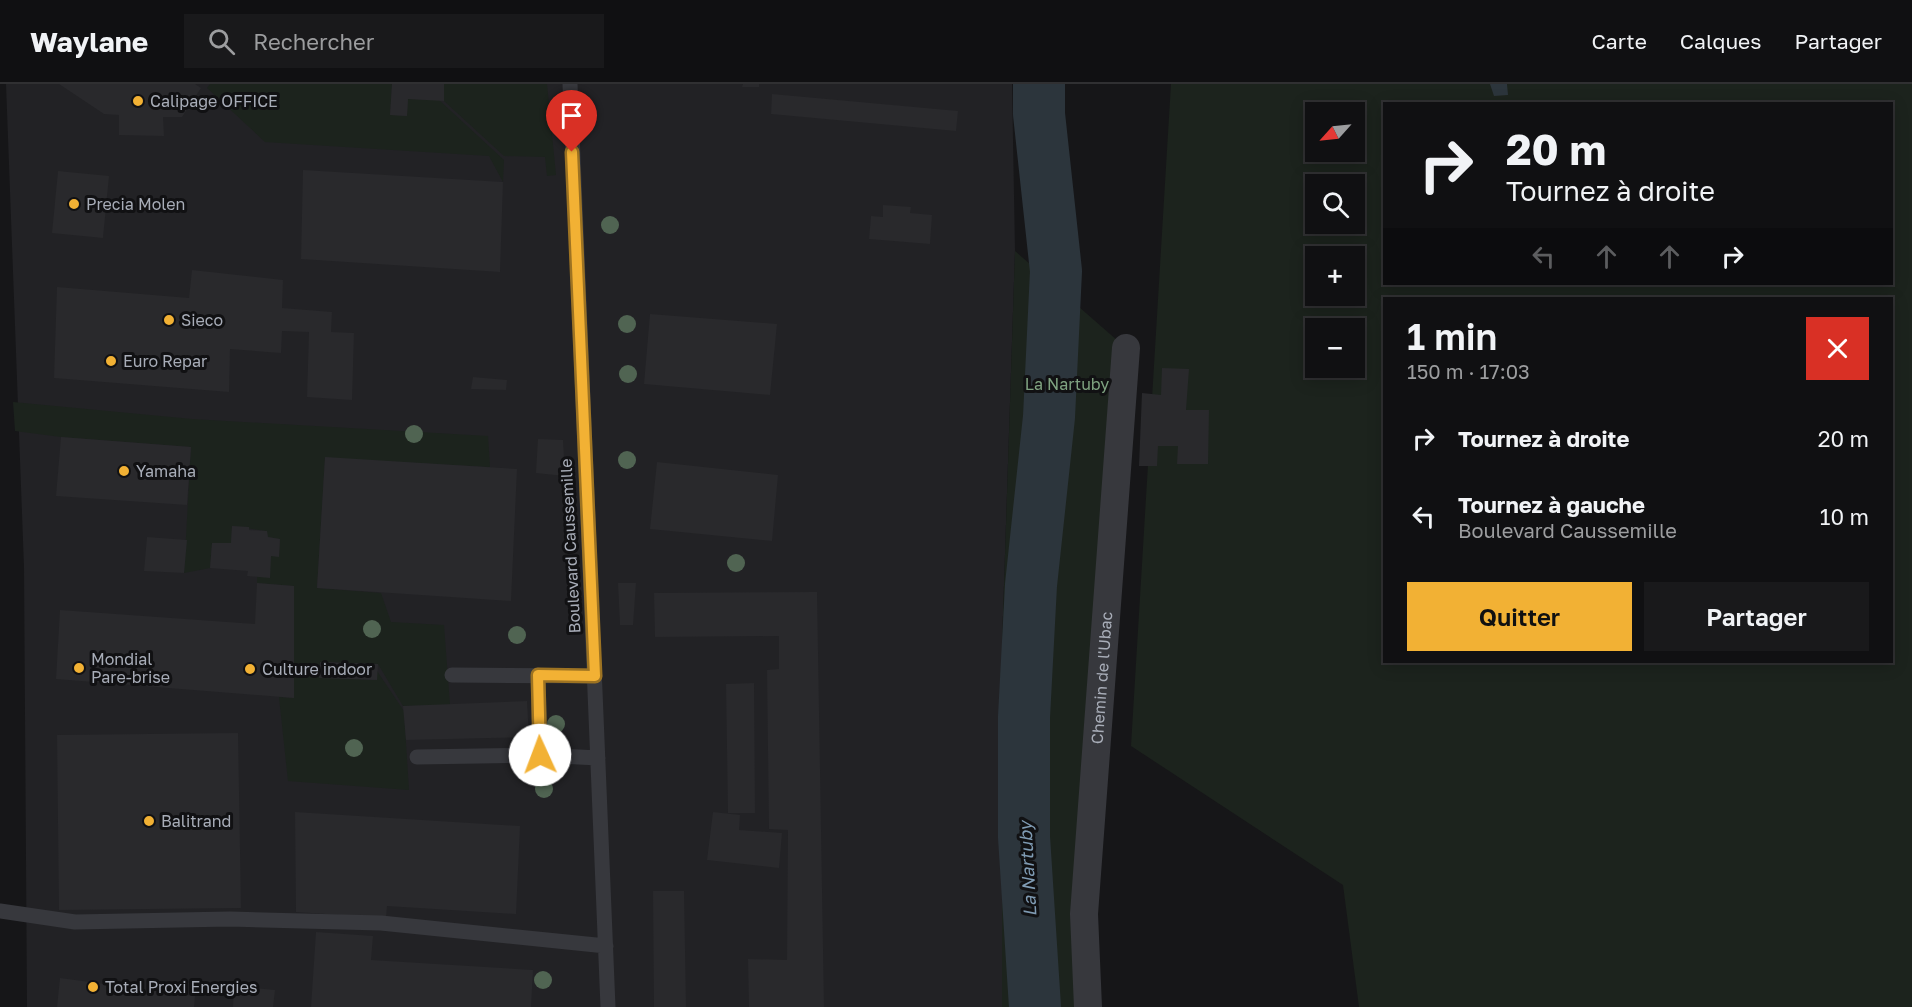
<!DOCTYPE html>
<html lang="fr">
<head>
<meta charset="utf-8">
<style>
  :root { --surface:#101012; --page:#19191b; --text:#f1f3f6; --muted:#9c9d9f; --line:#303032; --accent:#f2b134 }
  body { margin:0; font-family:"Golos Text",sans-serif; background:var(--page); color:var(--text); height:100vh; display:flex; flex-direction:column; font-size:22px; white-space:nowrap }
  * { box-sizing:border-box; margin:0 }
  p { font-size:20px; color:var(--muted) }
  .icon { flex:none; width:33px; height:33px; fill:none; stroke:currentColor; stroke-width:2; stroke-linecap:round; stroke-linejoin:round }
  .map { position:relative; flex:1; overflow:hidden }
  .details { position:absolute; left:1383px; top:213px; width:510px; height:366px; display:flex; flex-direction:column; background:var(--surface); border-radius:0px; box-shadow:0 3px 15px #0003,0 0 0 2px var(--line) }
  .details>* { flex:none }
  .hud { position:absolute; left:1383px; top:18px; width:510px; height:183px; border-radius:0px; box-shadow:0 3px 15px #0003,0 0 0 2px var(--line); background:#101012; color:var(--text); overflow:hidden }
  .needle { width:39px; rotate:243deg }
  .fabs { position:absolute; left:1305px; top:18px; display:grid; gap:12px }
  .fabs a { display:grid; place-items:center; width:60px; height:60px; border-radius:0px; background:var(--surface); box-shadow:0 3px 15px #0003,0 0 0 2px var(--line); font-size:30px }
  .pin { position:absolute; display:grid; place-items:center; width:51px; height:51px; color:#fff; margin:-62px -26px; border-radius:50% 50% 50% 0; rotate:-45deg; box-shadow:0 0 6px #0007 }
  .pin .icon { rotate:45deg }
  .me { position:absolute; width:66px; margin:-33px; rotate:358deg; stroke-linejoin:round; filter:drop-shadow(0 0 4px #0008) }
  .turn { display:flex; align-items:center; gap:21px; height:126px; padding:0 24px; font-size:27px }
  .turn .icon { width:78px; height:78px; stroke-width:2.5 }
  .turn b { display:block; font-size:42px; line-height:51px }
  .lanes { display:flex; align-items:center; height:57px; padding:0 24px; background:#0003; justify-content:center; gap:30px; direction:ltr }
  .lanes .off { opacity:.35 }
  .round { display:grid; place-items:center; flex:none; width:63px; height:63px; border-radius:0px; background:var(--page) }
  .summary { display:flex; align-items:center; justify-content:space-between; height:102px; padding:0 24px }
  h1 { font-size:36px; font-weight:600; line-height:45px }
  .button { display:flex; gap:12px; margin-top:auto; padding:12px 24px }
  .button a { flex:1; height:69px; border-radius:0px; background:var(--accent); color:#111; font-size:24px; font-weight:600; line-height:69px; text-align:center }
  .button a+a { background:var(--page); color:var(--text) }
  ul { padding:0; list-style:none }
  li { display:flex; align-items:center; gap:18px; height:78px; padding:0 24px }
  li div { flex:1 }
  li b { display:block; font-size:22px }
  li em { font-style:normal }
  header { display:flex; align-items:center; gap:36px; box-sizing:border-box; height:84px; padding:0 30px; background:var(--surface); border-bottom:2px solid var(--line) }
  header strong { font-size:28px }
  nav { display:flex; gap:33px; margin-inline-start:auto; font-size:21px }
  .search { width:420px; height:54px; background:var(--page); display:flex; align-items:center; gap:15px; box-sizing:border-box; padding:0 21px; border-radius:0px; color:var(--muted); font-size:22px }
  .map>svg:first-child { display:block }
  .built { fill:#222225 }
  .green { fill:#1c231d; fill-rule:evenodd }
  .water { fill:#2c353c }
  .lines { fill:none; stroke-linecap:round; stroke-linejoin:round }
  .river { stroke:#2c353c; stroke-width:52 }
  .building { fill:#29292c }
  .service { stroke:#37383d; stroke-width:15 }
  .minor { stroke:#37383d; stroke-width:28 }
  .tree { fill:#506452 }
  .route-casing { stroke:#9d7322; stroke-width:15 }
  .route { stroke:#f2b134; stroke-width:10 }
  .poi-dot { fill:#f2b134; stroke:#111113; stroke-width:2 }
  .labels { text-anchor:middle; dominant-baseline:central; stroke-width:6; stroke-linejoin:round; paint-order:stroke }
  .poi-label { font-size:16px; fill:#a8adb8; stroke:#111113; text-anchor:start }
  .park-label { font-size:16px; fill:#7fa381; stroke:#111113 }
  .street-label { font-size:16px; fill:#a8adb8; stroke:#111113 }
  .water-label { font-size:18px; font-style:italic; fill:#7f9bb3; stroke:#111113 }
</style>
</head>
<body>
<header>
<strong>Waylane</strong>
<div class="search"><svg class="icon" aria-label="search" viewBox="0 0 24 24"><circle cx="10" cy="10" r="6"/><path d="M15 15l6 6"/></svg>Rechercher</div>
<nav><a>Carte</a><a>Calques</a><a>Partager</a></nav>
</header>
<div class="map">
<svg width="1912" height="923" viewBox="0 0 1912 923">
  <rect width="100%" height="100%" fill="#161618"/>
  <!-- built -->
  <path class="built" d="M6 0H1012L1015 167 1002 562 1013 923H27L24 483Z"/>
  <!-- green -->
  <path class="green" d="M210 0H392L390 31 407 32 408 15 439 16 504 76 503 98 489 72 265 58 207 4Z
    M444 0H547L556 91 547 92 545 73 504 72 444 17Z
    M1171 0H1912V923H1359L1343 801 1131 662ZM1384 20H1892V200H1384ZM1316 28H1354V68H1316ZM1316 100H1354V140H1316ZM1316 172H1354V212H1316ZM1384 214H1892V578H1384ZM1316 244H1354V284H1316Z
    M1015 167 1126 264 1086 923H1002V562Z
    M13 318 192 335 488 352 490 383 325 374 317 504 381 509 391 538 444 541 450 621 403 622 378 580 320 578 319 593 377 596V587L404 627 409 706 288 697 279 613 294 614V502L257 499V493L271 472H279L280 455 268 453 266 447 232 442 231 459H212L210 484 184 489 191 363 61 353 15 347Z"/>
  <!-- water -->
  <path class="water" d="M1490 0H1507L1508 11 1494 12Z"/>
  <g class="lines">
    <!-- river -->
    <path class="river" d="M1035 923 1024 753V633L1031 501 1049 333 1056 187 1039 30V0"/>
  </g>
  <!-- building -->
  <path class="building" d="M59 0H195L201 4 182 33H163L164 52 119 51V31L104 30Z
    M392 0H444V17L408 15 407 32 390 31Z
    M743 0H759V3H742Z
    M772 10 958 27 956 47 771 30Z
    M303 86 503 98 500 188 301 175Z
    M58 87 109 92 103 154 52 149Z
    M883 121 911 123 910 129 932 131 930 160 869 155 871 132 883 133Z
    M192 186 283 196 282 224 332 228 331 248 354 249 352 316 307 313 309 248 282 247 281 269 230 265 229 308 54 294 57 203 189 214Z
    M650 230 777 240 770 311 644 300Z
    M1162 284 1189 285 1186 326H1209L1208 380H1177L1178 362H1158L1157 382H1139L1142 309 1161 311Z
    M473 293 507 296 506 306 471 305Z
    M61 353 191 363 187 421 56 412Z
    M538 355 563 356 565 392 536 389Z
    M325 373 517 385 511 517 317 504Z
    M657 378 778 391 772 457 650 445Z
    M232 442 249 443V446L267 447 268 453 280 455 279 473 271 472 270 494 247 492 248 487 210 484 212 459H231Z
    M147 453 187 456 184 489 144 487Z
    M257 499 294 502V614L56 595 60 526 255 540Z
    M618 499H636L633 541H620Z
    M817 508 824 923H749L748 875 787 876 788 746 769 745 767 586 779 585V552L655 553 654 509Z
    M320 578 378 580 377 596 319 594Z
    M754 599 755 729H728L726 600Z
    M527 617 529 653 406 656 403 622Z
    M238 649 241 824 59 826 57 651Z
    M295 728 520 742 516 830 387 822 386 834 296 828Z
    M713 728 740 731 739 746 782 749 779 784 707 776Z
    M653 807H684L686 923H654Z
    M316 848 373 852 371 876 533 886 531 923H311Z
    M60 894 195 912 194 923H57Z
    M234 902 275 906 273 923H233Z"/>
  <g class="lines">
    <!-- service -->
    <path class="service" d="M570 0 608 923
      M452 591 595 592
      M538 591 540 671 598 674
      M417 673 540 671
      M0 827 75 838 230 835 381 839 606 862"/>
    <!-- minor -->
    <path class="minor" id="s1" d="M1088 923 1084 830 1126 264"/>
  </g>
  <!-- trees -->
  <g class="tree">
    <circle cx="610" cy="141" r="9"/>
    <circle cx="627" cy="240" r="9"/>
    <circle cx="628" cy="290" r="9"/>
    <circle cx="414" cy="350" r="9"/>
    <circle cx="627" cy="376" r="9"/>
    <circle cx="736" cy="479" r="9"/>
    <circle cx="372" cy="545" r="9"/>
    <circle cx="517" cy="551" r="9"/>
    <circle cx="556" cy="640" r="9"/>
    <circle cx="354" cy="664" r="9"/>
    <circle cx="544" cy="705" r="9"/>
    <circle cx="543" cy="896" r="9"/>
  </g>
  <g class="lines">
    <!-- route casing -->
    <g class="route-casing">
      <path id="route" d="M540 671 538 591 595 592 572 68"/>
    </g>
    <!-- route -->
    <use href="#route" class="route"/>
  </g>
  <!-- markers -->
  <g class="poi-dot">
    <circle cx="138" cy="17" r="6"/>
    <circle cx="74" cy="120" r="6"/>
    <circle cx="169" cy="236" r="6"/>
    <circle cx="111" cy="277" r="6"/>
    <circle cx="124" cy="387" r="6"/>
    <circle cx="79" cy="584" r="6"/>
    <circle cx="250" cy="585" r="6"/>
    <circle cx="149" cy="737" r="6"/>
    <circle cx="93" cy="903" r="6"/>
  </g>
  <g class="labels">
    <!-- poi labels -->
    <g class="poi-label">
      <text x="150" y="17">Calipage OFFICE</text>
      <text x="86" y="120">Precia Molen</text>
      <text x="181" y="236">Sieco</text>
      <text x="123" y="277">Euro Repar</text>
      <text x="136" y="387">Yamaha</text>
      <text x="91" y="575">Mondial<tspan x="91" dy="18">Pare-brise</tspan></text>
      <text x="262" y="585">Culture indoor</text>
      <text x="161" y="737">Balitrand</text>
      <text x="105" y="903">Total Proxi Energies</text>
    </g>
    <!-- park labels -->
    <g class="park-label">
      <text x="1067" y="300">La Nartuby</text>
    </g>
    <!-- street labels -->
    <g class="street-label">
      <text transform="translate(570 462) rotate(-93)">Boulevard Caussemille</text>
      <text stroke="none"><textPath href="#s1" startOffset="330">Chemin de l'Ubac</textPath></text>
    </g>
    <!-- water labels -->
    <g class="water-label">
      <text transform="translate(1027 785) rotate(-93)">La Nartuby</text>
    </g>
  </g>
</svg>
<div class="fabs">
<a><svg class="needle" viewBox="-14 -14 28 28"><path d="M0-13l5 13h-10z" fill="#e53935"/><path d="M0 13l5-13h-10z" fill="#9c9d9f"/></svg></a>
<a><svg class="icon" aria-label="search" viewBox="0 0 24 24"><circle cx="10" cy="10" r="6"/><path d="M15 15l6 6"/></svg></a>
<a>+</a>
<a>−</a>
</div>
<div class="pin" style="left:572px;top:68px;background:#d93025"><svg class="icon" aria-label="arrive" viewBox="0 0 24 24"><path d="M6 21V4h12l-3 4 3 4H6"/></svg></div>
<svg class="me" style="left:540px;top:671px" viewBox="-20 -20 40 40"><circle r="19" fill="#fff"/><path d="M0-13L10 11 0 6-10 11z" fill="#f2b134"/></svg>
<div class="hud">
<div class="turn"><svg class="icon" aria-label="right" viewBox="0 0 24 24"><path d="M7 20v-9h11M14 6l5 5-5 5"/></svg><div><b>20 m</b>Tournez à droite</div></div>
<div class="lanes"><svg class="icon off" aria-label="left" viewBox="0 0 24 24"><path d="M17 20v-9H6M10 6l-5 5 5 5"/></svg><svg class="icon off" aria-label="ahead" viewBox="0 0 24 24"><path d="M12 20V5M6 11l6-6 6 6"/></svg><svg class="icon off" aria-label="ahead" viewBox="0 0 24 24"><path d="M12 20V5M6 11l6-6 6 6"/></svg><svg class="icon" aria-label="right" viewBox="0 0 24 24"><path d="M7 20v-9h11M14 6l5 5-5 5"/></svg></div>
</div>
<section class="details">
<div class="summary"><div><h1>1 min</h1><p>150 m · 17:03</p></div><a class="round" style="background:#d93025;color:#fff"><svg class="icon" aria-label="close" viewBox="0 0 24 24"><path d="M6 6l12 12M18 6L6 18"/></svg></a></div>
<ul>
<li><svg class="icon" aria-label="right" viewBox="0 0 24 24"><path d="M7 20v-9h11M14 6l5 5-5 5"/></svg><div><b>Tournez à droite</b></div><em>20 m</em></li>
<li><svg class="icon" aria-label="left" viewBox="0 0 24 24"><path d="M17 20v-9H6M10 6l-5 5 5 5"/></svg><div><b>Tournez à gauche</b><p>Boulevard Caussemille</p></div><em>10 m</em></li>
</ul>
<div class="button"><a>Quitter</a><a>Partager</a></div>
</section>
</div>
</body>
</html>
